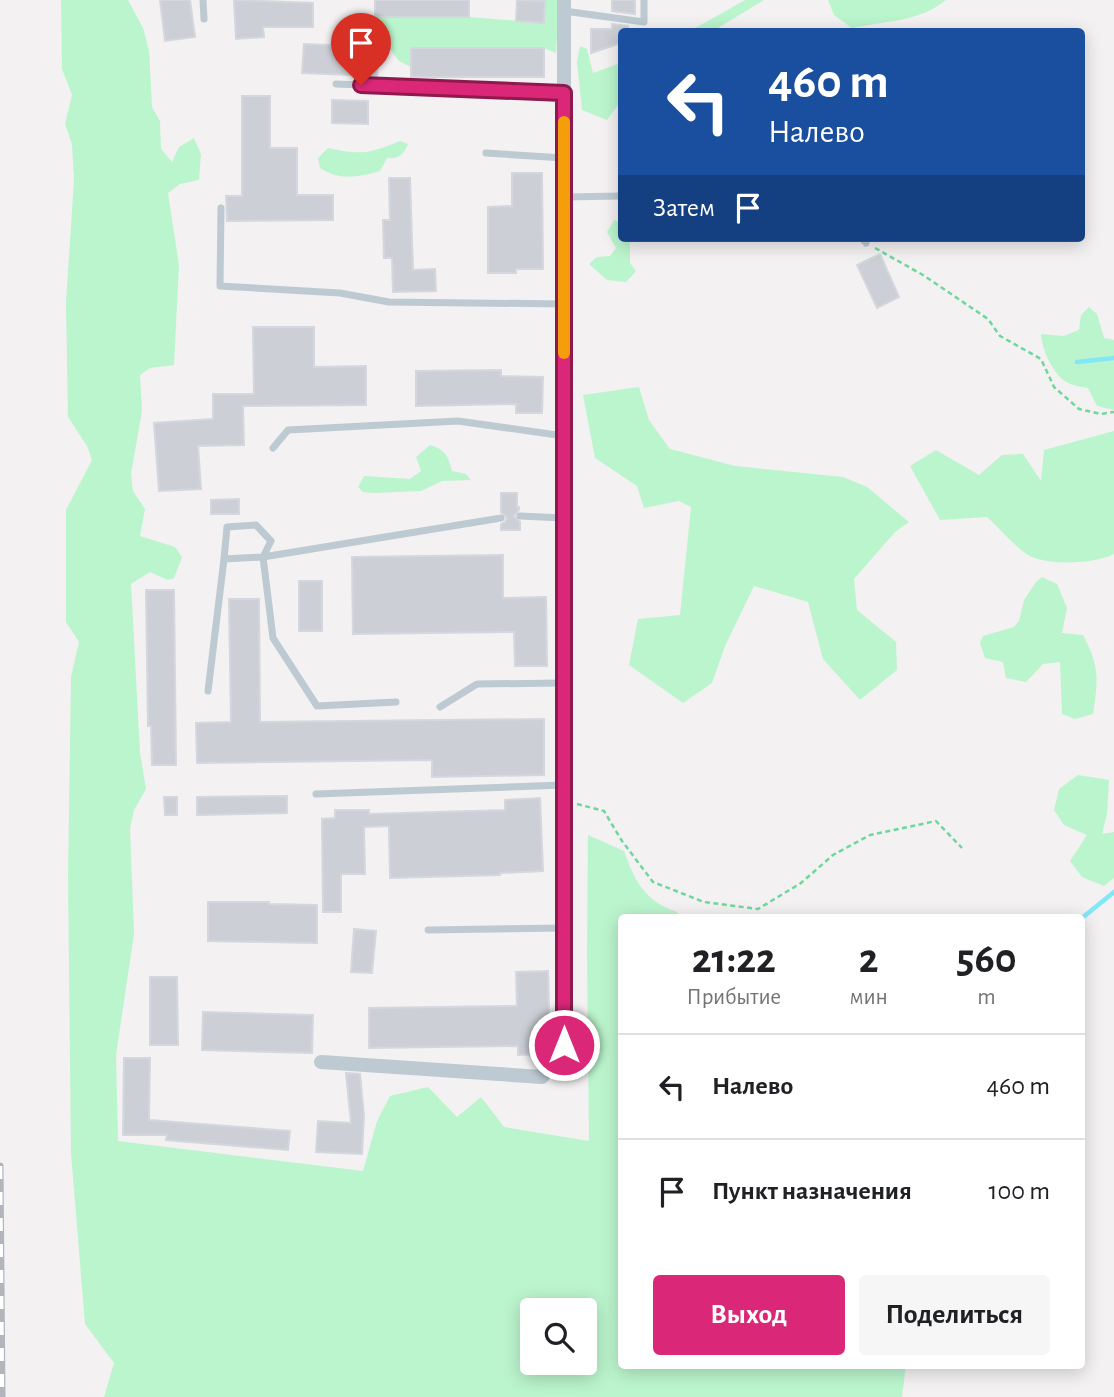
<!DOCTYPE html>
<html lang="ru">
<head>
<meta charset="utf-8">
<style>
  :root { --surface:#fff; --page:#f6f6f6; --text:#202124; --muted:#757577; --line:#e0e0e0; --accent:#db2777 }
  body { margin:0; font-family:"Alegreya Sans",sans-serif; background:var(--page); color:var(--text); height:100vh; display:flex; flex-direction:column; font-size:26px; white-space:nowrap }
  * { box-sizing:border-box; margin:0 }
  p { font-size:23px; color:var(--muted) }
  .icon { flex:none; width:38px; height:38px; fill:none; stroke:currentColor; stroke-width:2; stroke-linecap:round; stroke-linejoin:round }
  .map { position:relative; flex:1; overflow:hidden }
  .sheet { position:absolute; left:618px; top:914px; width:467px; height:455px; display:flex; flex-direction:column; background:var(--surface); border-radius:7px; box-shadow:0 4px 18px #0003 }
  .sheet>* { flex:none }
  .top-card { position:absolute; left:618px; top:28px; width:467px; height:214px; border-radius:7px; box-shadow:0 4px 18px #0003; background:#1a4fa0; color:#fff; overflow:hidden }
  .buttons { position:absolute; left:520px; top:1298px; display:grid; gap:14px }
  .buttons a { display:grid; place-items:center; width:77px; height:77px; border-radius:7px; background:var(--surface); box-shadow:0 4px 18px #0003; font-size:35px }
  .pin { position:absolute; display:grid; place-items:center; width:60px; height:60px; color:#fff; margin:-72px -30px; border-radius:50% 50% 50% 0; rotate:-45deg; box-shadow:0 0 7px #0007 }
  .pin .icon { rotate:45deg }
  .me { position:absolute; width:77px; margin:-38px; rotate:0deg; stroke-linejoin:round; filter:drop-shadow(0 0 5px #0008) }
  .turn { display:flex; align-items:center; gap:24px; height:147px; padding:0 35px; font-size:32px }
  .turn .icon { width:91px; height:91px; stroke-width:2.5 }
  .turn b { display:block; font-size:49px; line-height:60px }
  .then { display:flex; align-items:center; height:66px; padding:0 35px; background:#0003; gap:14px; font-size:26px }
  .eta { display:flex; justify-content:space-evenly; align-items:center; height:119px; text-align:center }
  .eta b { font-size:42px; font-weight:700; line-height:49px }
  .cta { display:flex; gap:14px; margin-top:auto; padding:14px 35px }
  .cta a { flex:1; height:80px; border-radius:7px; background:var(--accent); color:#fff; font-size:28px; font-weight:700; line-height:80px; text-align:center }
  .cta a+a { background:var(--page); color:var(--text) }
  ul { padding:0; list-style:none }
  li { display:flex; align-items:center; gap:21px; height:105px; padding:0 35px; border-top:2px solid var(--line) }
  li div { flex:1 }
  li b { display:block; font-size:26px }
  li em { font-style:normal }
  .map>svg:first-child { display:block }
  .green { fill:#bbf5cd; fill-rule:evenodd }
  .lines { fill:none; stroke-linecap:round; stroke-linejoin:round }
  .stream { stroke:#83e7f7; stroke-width:4.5 }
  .building { fill:#ccd0d6; stroke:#d4d7dd; stroke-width:2 }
  .path { stroke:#6ed89c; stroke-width:2.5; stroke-dasharray:5 3.5; stroke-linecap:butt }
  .service { stroke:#bdcad2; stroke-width:7 }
  .minor { stroke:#bdcad2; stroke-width:14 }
  .rail-casing { stroke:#b2b6bc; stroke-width:7 }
  .rail { stroke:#fff; stroke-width:4.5; stroke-dasharray:13; stroke-linecap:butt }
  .route-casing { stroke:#8e194d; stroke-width:18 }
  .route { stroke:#db2777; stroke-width:12 }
  .slow { stroke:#f59e0b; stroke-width:12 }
</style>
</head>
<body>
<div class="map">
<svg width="1114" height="1397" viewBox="0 0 1114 1397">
  <rect width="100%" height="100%" fill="#f3f1f1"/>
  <!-- green -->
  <path class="green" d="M61 0H128L143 28 149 51 152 107 160 121 161 149 172 162 179 147 194 138 201 154 199 180 180 184 168 193 179 265 174 365 150 368 140 375 142 411 131 474 133 491 145 509 140 536 175 547 182 557 174 578 168 580 150 572 131 584 140 753 146 789 134 810 130 828 134 934 116 1055 118 1141 363 1171 377 1121 390 1096 428 1087 457 1117 481 1097 504 1127 589 1141 587 952 588 835 624 851C635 882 645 901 677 912L680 917H621V1365H906L902 1397H104L114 1363 85 1324 71 1153 68 876 71 677 79 642 66 622V510L92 460 87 446 68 417 66 302 74 180 72 144 65 124 72 95 62 69ZM532 1311H584V1363H532Z
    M545 0H559L556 53 544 48 411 67 399 61 389 48 365 46 362 23 375 17H469L544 23Z
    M745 0H764L713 31H690Z
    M828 0H946C919 22 885 21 852 28L834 15Z
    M580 46 587 49 593 73 621 63V101L607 120 582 110 577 62Z
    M400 141 408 144C403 155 399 159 387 158L380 171C358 177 340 181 320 168L318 158 328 148C361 155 369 154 400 141Z
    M614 220 621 222V238H630V263L636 271 626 282 607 280 589 264 597 257 610 256 616 248 607 232Z
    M1089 307 1097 314 1104 338 1114 340V410L1097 406 1088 388C1082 387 1076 386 1070 384 1054 377 1042 351 1041 334L1064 336 1079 330 1081 315Z
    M639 387 649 420 670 449 735 466 843 477 867 487 909 522 895 532 854 579 857 610 896 642 897 670 860 700 823 659 808 602 754 586 725 646 712 683 683 703 629 665 638 619 680 615 691 507 679 501 644 508 637 486 595 458 583 395Z
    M1114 431V554C1096 564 1046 566 1028 555 1013 545 1000 529 987 517L940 520 910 466 936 450 979 475 1002 455 1023 454 1041 481 1044 450Z
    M430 445C446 450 448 456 452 471L466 474 471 480 442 481 421 491 373 493 363 492 358 487 364 476 410 479 421 471 416 457Z
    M1042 577 1057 584 1067 608 1062 633 1083 635C1100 666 1098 681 1093 714L1075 719 1062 714 1060 662 1043 664 1026 682 1006 678 1003 662 985 658 980 643 983 636 1014 627 1019 621 1024 600 1036 582Z
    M1078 775 1109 780 1107 814 1102 834 1114 832V878L1104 886 1082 877 1070 861 1087 835 1064 825 1054 810 1059 789Z"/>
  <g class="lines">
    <!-- stream -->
    <path class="stream" d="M1077 362 1114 358
      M1082 918 1114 892"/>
  </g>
  <!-- building -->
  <path class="building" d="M160 0H190L195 37 165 41Z
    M234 0 313 3V27H263L264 37 236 39Z
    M375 0H469V17H375Z
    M517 0 545 1 544 23 516 21Z
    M612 0H635V14L612 11Z
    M612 24 628 26V32H621V43L591 53V29H612Z
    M304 44 378 47 377 76 302 73Z
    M411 48H544V77H411Z
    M242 96H270V148H297V195H333V220L227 221 226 196H242Z
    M332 100 368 101V124L332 123Z
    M512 173H542L543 269H516V273H488V207L512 206Z
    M389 178H410L413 270 435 269 436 291 393 292 392 258H384L383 220H390Z
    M880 254 899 297 877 308 857 265Z
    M253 327H314V367L366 366V405L243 406 244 445 198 446 201 489 159 491 154 423 213 419V394H254Z
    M501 370V376L543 377 542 413H516V404L416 406V371Z
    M501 493H517V507H519V510L514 516 520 522V530H501V524L505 522 507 518 501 512Z
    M239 499V514H211V500Z
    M503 555V598L546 597 547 666H515L514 632 353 634 352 557Z
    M299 581H322V631H299Z
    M146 590H174L176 765H152L151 726H148Z
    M229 599H259L260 722 544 719V775L432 777V760L197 763 196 723 231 722Z
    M287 796V813L197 815V797Z
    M164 797H177V815H165Z
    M540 798 543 871 500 873V875L390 878 389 826 364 827 365 874H341V912H323L322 819 335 818V810H369V814L505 810V800Z
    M208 902H269V904L317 905V943L208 941Z
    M354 929 376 931 372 973 351 972Z
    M548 971 550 1048 546 1054 518 1055V1046L369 1048V1008L517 1006 516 972Z
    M150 977H177L178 1045H150Z
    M203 1012 313 1015 312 1053 202 1050Z
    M124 1058H150L149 1120 290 1131 288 1150 166 1140 167 1135H123Z
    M346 1073 360 1074 364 1116 362 1154 316 1152 318 1121 351 1123Z"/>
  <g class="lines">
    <!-- path -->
    <path class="path" d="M875 248 923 275 988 319 1000 336 1041 359 1054 387 1079 409 1101 414 1114 412
      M577 804 604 811 622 841 653 882 704 902 758 909 801 883 833 855 870 835 936 821 962 848"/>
    <!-- service -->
    <path class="service" d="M203 0 204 19
      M564 11 644 22V0
      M336 84 564 93
      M486 153 564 158
      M564 197 621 196
      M221 208 220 286 340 293 389 302 564 304
      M862 238 866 243
      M273 448 288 430 458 421 564 436
      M520 516 563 518
      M224 559 227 527 256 525 271 541 263 557 273 638 317 706 396 702
      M208 691 224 559 263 557 501 518
      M440 707 477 684 564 683
      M316 794 564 785
      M428 930 564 928"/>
    <!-- minor -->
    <path class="minor" d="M321 1062 542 1077 564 1045V0"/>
    <!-- rail casing -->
    <g class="rail-casing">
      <path id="rail" d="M0 1166 2 1397"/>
    </g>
    <!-- rail -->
    <use href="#rail" class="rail"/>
  </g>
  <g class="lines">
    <!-- route casing -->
    <g class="route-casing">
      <path id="route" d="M361 85 564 93V1045"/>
    </g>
    <!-- route -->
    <use href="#route" class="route"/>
    <!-- slow -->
    <path class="slow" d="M564 353V122"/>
  </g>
</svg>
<div class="buttons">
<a><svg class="icon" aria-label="search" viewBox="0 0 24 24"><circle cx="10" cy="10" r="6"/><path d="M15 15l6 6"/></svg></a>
</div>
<div class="pin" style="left:361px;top:85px;background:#d93025"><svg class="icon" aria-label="arrive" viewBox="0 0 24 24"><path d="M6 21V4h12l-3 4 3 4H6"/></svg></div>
<svg class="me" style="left:564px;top:1045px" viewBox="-20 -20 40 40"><circle r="17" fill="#db2777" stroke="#fff" stroke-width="3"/><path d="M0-11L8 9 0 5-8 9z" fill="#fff"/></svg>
<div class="top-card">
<div class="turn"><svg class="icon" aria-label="left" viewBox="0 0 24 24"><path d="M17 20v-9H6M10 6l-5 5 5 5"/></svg><div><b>460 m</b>Налево</div></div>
<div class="then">Затем<svg class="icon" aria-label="arrive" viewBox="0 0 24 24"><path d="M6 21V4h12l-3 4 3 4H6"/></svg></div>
</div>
<section class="sheet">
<div class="eta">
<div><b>21:22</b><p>Прибытие</p></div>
<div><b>2</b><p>мин</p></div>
<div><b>560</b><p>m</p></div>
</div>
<ul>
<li><svg class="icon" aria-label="left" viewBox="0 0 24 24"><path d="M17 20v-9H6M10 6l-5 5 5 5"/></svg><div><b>Налево</b></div><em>460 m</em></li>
<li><svg class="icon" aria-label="arrive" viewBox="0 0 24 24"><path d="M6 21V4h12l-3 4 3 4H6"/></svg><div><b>Пункт назначения</b></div><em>100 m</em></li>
</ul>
<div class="cta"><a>Выход</a><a>Поделиться</a></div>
</section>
</div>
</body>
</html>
